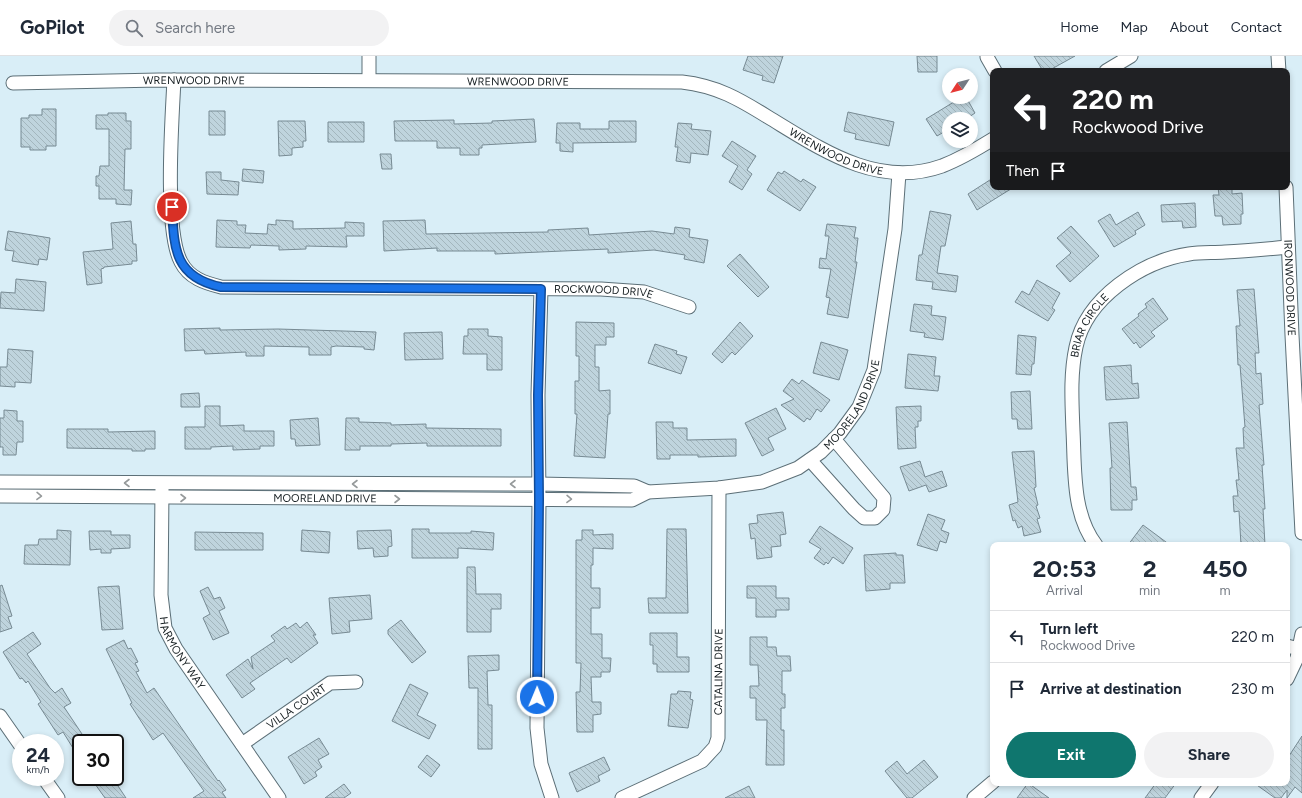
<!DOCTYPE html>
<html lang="en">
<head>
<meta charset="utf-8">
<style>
  :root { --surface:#fff; --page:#f2f2f3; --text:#1f2937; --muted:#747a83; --line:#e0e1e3; --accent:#0f766e }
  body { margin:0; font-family:Figtree,sans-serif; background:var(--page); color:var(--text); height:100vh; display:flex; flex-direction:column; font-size:15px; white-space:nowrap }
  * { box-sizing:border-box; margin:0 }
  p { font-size:13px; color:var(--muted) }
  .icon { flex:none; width:22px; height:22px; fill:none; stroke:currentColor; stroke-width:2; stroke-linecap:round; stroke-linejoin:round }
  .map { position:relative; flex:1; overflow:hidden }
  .sheet { position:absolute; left:990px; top:486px; width:300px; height:244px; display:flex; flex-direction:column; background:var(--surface); border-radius:8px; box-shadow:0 2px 6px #0003 }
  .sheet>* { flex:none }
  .banner { position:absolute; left:990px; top:12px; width:300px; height:122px; border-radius:8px; box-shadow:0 2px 6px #0003; background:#202124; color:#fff; overflow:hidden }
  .needle { width:26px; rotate:234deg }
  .buttons { position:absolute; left:942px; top:12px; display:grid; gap:8px }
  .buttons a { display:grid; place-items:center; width:36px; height:36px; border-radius:50%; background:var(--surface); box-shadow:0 2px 6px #0003; font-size:20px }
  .speed { position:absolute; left:12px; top:678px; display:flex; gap:8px; font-size:20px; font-weight:700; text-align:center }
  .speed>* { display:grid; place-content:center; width:52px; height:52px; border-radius:50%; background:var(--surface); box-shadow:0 2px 6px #0003; line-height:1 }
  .speed small { font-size:10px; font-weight:400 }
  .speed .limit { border:2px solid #111; border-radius:6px; background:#fff; color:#111 }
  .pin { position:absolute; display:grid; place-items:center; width:34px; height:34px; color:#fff; margin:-17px; border:2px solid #fff; border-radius:50%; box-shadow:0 1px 4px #0007 }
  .me { position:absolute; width:44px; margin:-22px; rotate:1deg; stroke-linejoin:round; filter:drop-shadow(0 0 3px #0008) }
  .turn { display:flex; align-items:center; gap:14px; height:84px; padding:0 16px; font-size:18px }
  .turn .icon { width:52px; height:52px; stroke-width:2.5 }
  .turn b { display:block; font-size:28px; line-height:34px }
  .then { display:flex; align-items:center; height:38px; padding:0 16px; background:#0003; gap:8px; font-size:15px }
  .eta { display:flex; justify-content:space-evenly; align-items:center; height:68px; text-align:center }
  .eta b { font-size:24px; font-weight:700; line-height:28px }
  .cta { display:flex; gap:8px; margin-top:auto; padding:8px 16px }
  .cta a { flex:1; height:46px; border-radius:24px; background:var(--accent); color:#fff; font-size:16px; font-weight:700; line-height:46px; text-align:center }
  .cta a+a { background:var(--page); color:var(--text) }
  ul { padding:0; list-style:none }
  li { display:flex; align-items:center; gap:12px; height:52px; padding:0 16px; border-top:1px solid var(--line) }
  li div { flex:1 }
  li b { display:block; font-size:15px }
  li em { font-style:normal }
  header { display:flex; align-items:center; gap:24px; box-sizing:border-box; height:56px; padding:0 20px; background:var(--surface); border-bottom:1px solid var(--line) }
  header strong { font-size:19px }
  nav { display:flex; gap:22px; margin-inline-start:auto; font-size:14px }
  .search { width:280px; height:36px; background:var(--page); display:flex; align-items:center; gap:10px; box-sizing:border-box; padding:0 14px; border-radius:22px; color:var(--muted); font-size:15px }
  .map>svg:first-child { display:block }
  .building { fill:url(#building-back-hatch); stroke:#778a93 }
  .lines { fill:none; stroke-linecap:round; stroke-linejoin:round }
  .minor-casing { stroke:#5c6f77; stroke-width:15 }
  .minor { stroke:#fff; stroke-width:13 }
  .oneway { stroke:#969a9b }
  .route-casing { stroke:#114b97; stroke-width:10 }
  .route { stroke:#1a73e8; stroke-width:7 }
  .labels { text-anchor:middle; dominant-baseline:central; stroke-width:3.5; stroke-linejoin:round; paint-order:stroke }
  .street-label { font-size:11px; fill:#161e21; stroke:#fff }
</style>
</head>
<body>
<header>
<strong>GoPilot</strong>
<div class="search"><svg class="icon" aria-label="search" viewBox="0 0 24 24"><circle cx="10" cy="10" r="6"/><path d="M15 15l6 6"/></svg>Search here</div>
<nav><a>Home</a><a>Map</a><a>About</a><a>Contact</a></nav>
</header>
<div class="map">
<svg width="1302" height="742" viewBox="0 0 1302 742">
  <defs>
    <pattern id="building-back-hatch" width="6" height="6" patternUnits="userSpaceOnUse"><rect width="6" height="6" fill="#bfd4dd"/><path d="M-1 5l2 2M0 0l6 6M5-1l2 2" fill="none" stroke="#a3b6bd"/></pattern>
  </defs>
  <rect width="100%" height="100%" fill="#d9eef7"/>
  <!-- building -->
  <path class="building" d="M748 0H783L774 27 762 24 763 20 743 14Z
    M917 0H937V16H918Z
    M1034 0H1075L1048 15H1043Z
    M962 41H966L975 57 966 63H949V73L937 80 926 63Z
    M42 53H56V90H46V94H30V91H21V62H29V59H42Z
    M209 55H225V79H209Z
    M848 56 894 66 889 90 855 83 856 78 844 75Z
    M108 57H126V65H131V93H125L124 134H132L131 149 116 148V143H99V130H96V120H99L100 110H109V73H96V59H108Z
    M534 63 536 86 482 89V92H479V99H460V92H437V85H395L394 65 454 64V68L492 67V65Z
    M278 65H305L306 85H303V91L292 92V99L279 100Z
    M609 65H636V86L573 87V96L560 95V87H556L557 67H580V73H609Z
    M328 66H364V86H328Z
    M678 67 692 68 691 73 711 75 708 99 691 97 690 107 676 105 678 91H675Z
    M732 85 756 100 747 114 752 118 742 134 729 126 738 110 722 100Z
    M380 98H391L392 113H382Z
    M243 113 264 115 263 127 242 125Z
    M784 115 801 126 803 123 816 131 800 155 767 134 778 116 782 118Z
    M206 116H221V124L239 126 238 139 207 138Z
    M993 122V131H1014L977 154 968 138Z
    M1218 131H1232V138L1242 137 1243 158H1241V168L1223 169 1222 160H1215L1213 139H1219Z
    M1195 147 1196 171 1183 172 1182 165 1162 166 1161 149Z
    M930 155 951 159 945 190H941L937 217 958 220 956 236 932 233 933 226 916 224 919 199H922Z
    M1138 156 1145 169 1135 175 1136 178 1114 191 1098 165 1110 158 1116 169Z
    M217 164 237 165V169H246L245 177 267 178 268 168 276 169V164L293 165V173L345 172V166L364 167V180H346L347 191 306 190V193L279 194V190L251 189 250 192 216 191Z
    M425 164 426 178 548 176V174L588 172 589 179 652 175 674 178 675 171 690 173 689 181 708 184 704 207 684 203 685 199 654 194 608 197V193L495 198V195H437V192L384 195 383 165Z
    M131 165 133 188H136L137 205H132V208L104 211V212L101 213 102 227 87 229 83 196 113 193 111 167Z
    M827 168 856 171 854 182H858L855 206H857L848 262 827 258 830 242 826 241 831 213 819 212 820 202 826 203 829 180H825Z
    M1071 170 1099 200 1070 226 1056 210 1071 197 1057 182Z
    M8 175 50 182 47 204 39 203 38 209 12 205 14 195 5 194Z
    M740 198 769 231 758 241 727 210Z
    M16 223 46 226 44 255 0 252 1 236 15 237Z
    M1037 224 1060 237 1052 252 1055 254 1048 265 1015 246 1022 235 1029 239Z
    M1254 233 1259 297H1255L1256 318 1261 317 1263 348 1259 349 1264 409H1262L1265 453H1263L1265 489H1241L1239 455 1234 456 1233 440H1238L1236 424H1239L1236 392H1244L1243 372 1245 371 1240 309H1238L1236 270H1240L1237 234Z
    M1153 242 1168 263 1151 276 1155 280 1140 292 1136 286 1134 288 1122 273 1139 260 1138 258 1147 251 1145 248Z
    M914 248 932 250 931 259 946 261 943 284 924 281 925 277 910 275Z
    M576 266 614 267V281H606V289H595V311H599V335L610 334V358H608L605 402 574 400 577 358H575V325H579V300H576Z
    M740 266 753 280 735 299 732 296 722 307 712 298Z
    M220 272V274L278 273 376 276 374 294 364 293V291L336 290 331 291V299H309V291L264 290V300H246V296L205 298 204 294 185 295 184 273Z
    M468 273H488V280L502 281V314H487V298H463L464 280H468Z
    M442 276 443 303 405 304 404 277Z
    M1018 279 1036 281 1034 308H1032L1031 319 1016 318Z
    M821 286 848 294 839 324 813 317Z
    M655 288 677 295 676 298 687 301 681 318 648 307Z
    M8 293 33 295 31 327 15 326V331L0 330V311H7Z
    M908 298 936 301 934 320H940L938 335 905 332Z
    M1131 309 1132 328 1138 327 1139 342 1106 344 1104 311Z
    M792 323 799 328 802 324 830 344 821 356 817 353 810 364 807 362 804 366 781 349 794 343 783 335Z
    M1030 335 1032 373H1018L1017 363H1012L1011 336Z
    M199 337 200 351H181V338Z
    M205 350H220V370L244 369V375H274V390H260V393L233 394V390L211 391V393H185V371H205Z
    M921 350V365H918V371H915L916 392 898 393 896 351Z
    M776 352 786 373 768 382 774 394 762 400 745 367Z
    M4 354 17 355V365H23V386H17L16 399H3V391H0V362H4Z
    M318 362 320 389 296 390 295 383H291L290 364Z
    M346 362H359V366L391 367V369L426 368V372L501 373V390H427V387L391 388V390H360V394H345Z
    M656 366H673V372H687V384L736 383V400L698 401V399H670V403H657Z
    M1127 366 1131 431H1136L1137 444H1132V454H1111L1110 412H1112L1109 367Z
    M67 373H108V376L155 375V393H145V395H132V393L67 392Z
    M1034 395 1036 431 1034 432 1038 449 1036 450 1040 462 1037 463 1041 476 1024 480 1022 470 1018 472 1015 464 1013 465 1009 449 1018 446 1012 396Z
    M920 405 925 421 942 415 947 430 929 436 926 429 909 435 900 411Z
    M783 456 786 478 780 479 781 490 771 491 772 501 757 503 755 482 751 483 749 468 758 467 757 459Z
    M928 458 945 464 941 474 949 477 946 487 940 485 937 495 917 489Z
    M1143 469 1170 489H1128Z
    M820 470 853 492 843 508 833 501 828 508 826 506 824 509 814 502 821 493 809 486Z
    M412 473H429V477H471V475L494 477 493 494 458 492V502H412Z
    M667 473H686L688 557H649L648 542H666Z
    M57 474 71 475 70 509 24 508 25 489H38L39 483H57Z
    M302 474 330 476 329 497 301 495Z
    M391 474 392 490 388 491V500L374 501 373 492 358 493 357 475Z
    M582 474H593V479L613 478V493L593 492V509H591V532H600V552H591V578H602V602H611L610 616H601V621H591L592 646H601V658L593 659V676H577L576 636H580L581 607H576V484H582Z
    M89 475H111V479H130V492L111 493V497H101V493L90 494Z
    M195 476 263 477V494H195Z
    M896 497V499H903L905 527H890V533L866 535 864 499Z
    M467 511H475L476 538H501V553H491V576H467Z
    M2 529 12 560 8 561 12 572 0 576V530Z
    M119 530 123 573 102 574 98 531Z
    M747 530H776V542H789V554H776V561H756V542H747Z
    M208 531 214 543 220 541 225 552 219 555 229 577 213 584 203 562 210 558 200 535Z
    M370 539 372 563 349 565 350 576 332 578 329 542Z
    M401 564 426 596 412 607 388 578V574Z
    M307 566 316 579H313L318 587 291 607 287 602 250 627 255 633 242 642 226 619 248 603 253 613 251 601 275 585 271 580 285 570 287 573 296 567 300 572Z
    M33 576 41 588 27 598 50 632 55 637 62 632 71 647 64 651 88 687H81V705L63 676 58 679 38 648 41 646 28 625 26 627 22 622 20 623 3 596Z
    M650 577H677V601H689V616H657V608H653V589H650Z
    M750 581H767V591H776L777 600H790L791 615H782V638H785V652H781V674H784V709H766L767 664H756V642H750V630H759L758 609H750Z
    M124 584 128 593 131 592 138 606 135 607 139 615 136 616 147 637 154 632 218 725 219 724 226 734 222 736 226 742H193L204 735 163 677 153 684 130 648 132 647 106 593Z
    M499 599V614L487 615 488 649H492V693H478V632H469L468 600Z
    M410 628 428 637 417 659 436 669 429 683 392 665Z
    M678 635 691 636 690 643 693 644 688 672 668 670 671 638H677Z
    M1302 680V737L1295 731 1287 742V734L1281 742H1275L1254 727H1287V703Z
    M319 682 329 698 318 704 322 711 315 716 317 720 304 728 288 701Z
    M427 699 440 709 431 721 418 711Z
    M604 701 610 714 598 720 600 725 577 736 569 717Z
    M924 704 938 721 912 742H907L885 715 897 705 907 718Z
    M90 721H112L126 742H105Z
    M1028 727 1049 742H1017Z
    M1156 727H1176L1165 742H1145Z
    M344 728 351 737 344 742H325Z
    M749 730 755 742H725Z"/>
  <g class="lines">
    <!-- minor casing -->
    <g class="minor-casing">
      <g id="minor">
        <path d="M1278 0 1279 15"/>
        <path d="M987 1 995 15"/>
        <path d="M1106 15 1131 0"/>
        <path id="s1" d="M174 24C172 63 164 175 181 206 189 222 205 227 221 231L601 233 644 236 689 251"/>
        <path d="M369 24V0"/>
        <path id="s2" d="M13 27 159 24 682 26C717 30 739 43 768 61 821 93 877 133 942 110 960 103 977 93 993 83"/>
        <path id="s3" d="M1286 131 1292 279 1302 477"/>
        <path d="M541 233 538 339 539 444 537 672 541 708 552 742"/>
        <path d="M810 404 854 453 864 462H875L883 454 884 442 834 383"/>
        <path d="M0 426 539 428 634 430 648 436"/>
        <path id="s4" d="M162 433 161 539 165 572 176 593 279 742"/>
        <path id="s5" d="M0 440 632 444 648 436 719 432 762 426 798 412 821 396 840 377 859 351 874 314 895 173 899 117"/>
        <path id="s6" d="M1096 489C1072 458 1075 413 1073 375 1072 347 1070 319 1076 291 1086 242 1142 205 1189 198 1201 196 1213 197 1225 196 1246 195 1267 193 1288 191"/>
        <path d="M1287 590 1299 593"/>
        <path d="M1287 623 1297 602 1302 578"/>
        <path d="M0 660 21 690"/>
        <path id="s7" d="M242 688 330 627 356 626"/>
        <path d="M43 721 58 742"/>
        <path id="s8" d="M622 742 702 705 715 691 718 682 719 432"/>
        <path d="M974 742 993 726"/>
        <path d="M1201 742 1212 727"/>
      </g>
    </g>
    <!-- minor -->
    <use href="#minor" class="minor"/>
  </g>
  <!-- one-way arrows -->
  <defs><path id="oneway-chevron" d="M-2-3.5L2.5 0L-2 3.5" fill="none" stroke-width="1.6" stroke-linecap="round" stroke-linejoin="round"/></defs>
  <g class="oneway">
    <use href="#oneway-chevron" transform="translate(127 427) rotate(-180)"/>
    <use href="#oneway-chevron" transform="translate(355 428) rotate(-180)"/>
    <use href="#oneway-chevron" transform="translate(513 428) rotate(-180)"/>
    <use href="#oneway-chevron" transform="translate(39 440) rotate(1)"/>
    <use href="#oneway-chevron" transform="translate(183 442)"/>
    <use href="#oneway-chevron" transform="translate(397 443)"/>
    <use href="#oneway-chevron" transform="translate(569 443) rotate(1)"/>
  </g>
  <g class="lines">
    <!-- route casing -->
    <g class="route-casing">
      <path id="route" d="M172 151C174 192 174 221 221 231L541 233 538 339 539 444 537 641"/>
    </g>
    <!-- route -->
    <use href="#route" class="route"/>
  </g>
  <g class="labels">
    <!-- street labels -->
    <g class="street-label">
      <text stroke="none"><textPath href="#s2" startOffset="181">WRENWOOD DRIVE</textPath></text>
      <text stroke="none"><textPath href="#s2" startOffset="505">WRENWOOD DRIVE</textPath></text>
      <text stroke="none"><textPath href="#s2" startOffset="840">WRENWOOD DRIVE</textPath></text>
      <text stroke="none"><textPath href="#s3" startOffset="101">IRONWOOD DRIVE</textPath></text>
      <text stroke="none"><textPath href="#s1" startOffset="615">ROCKWOOD DRIVE</textPath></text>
      <text stroke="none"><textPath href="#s6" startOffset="228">BRIAR CIRCLE</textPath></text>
      <text stroke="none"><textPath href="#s5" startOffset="889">MOORELAND DRIVE</textPath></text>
      <text stroke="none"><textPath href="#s5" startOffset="325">MOORELAND DRIVE</textPath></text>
      <text stroke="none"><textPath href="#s4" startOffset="169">HARMONY WAY</textPath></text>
      <text stroke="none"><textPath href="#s8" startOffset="183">CATALINA DRIVE</textPath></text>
      <text stroke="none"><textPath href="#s7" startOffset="66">VILLA COURT</textPath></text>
    </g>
  </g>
</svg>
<div class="buttons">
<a><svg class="needle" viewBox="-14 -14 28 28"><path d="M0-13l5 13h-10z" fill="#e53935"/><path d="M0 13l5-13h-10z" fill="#747a83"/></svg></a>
<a><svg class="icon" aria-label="layers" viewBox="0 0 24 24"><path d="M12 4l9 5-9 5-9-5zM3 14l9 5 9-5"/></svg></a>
</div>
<div class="speed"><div>24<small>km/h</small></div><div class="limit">30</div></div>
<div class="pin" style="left:172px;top:151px;background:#d93025"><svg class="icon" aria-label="arrive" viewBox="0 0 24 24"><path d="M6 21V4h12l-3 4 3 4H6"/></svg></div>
<svg class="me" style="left:537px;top:641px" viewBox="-20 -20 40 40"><circle r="17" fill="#1a73e8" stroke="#fff" stroke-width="3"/><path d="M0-11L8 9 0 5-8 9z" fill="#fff"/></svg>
<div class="banner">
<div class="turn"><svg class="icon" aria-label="left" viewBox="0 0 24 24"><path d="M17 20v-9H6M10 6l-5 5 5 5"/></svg><div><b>220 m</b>Rockwood Drive</div></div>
<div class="then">Then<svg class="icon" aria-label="arrive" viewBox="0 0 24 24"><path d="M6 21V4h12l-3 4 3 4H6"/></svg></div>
</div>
<section class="sheet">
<div class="eta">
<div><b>20:53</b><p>Arrival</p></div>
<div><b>2</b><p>min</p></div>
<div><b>450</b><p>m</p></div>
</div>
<ul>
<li><svg class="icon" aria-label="left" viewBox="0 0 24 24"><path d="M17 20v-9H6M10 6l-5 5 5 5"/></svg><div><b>Turn left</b><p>Rockwood Drive</p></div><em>220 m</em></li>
<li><svg class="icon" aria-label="arrive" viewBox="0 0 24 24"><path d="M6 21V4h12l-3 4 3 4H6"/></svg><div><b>Arrive at destination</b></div><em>230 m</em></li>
</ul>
<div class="cta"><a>Exit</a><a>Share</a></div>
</section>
</div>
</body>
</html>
